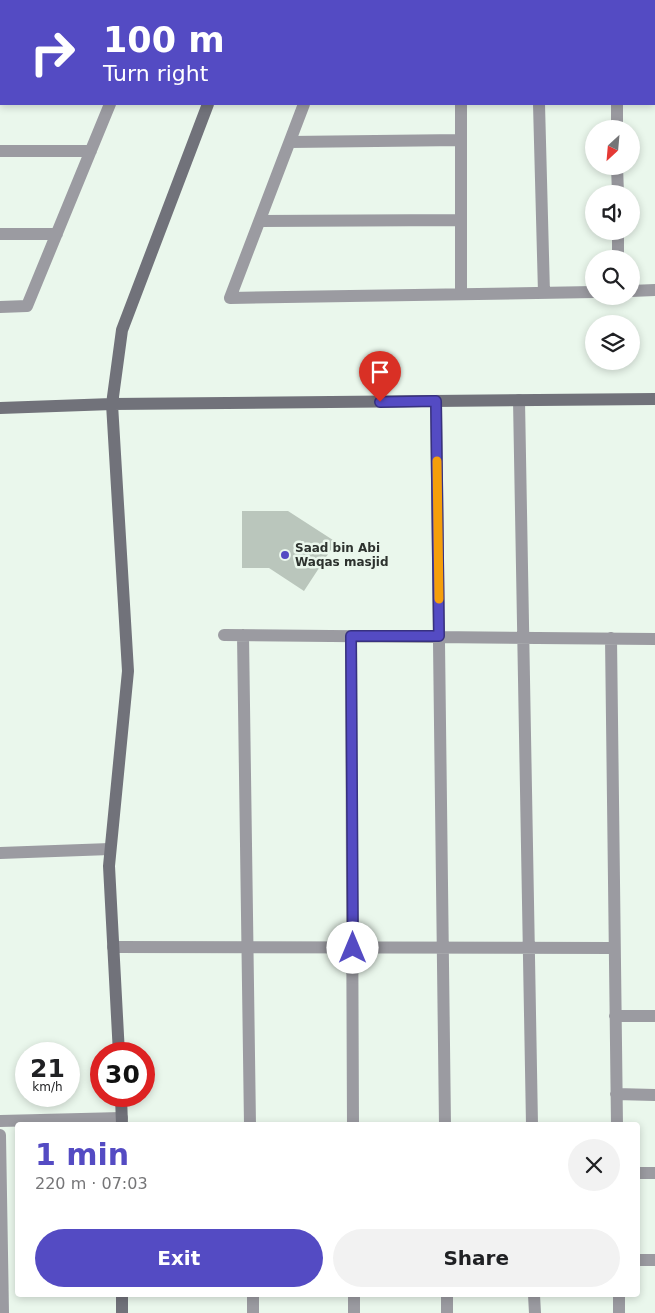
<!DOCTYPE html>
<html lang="en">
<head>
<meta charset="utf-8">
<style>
  :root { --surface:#fff; --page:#f2f2f2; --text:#202124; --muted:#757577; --accent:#544bc3 }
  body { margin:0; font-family:"DejaVu Sans",sans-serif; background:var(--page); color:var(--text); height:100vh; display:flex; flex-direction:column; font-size:19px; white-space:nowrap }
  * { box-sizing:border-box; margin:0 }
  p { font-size:16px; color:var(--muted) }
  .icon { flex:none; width:28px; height:28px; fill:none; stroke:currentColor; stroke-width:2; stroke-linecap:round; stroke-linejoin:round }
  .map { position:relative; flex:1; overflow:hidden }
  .panel { position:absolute; left:15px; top:1122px; width:625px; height:175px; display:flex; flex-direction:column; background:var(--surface); border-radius:5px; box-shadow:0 2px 8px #0003 }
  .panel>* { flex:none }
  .guide { position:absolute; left:0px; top:0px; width:655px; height:105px; box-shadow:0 2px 8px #0003; background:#544bc3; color:#fff; overflow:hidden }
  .needle { width:32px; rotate:206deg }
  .fabs { position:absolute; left:585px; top:120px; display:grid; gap:10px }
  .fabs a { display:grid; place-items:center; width:55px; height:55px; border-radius:50%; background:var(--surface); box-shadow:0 2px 8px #0003; font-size:25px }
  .speed { position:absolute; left:15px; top:1042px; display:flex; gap:10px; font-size:25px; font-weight:700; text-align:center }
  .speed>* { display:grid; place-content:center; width:65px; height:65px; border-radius:50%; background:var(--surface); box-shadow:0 2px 8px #0003; line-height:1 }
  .speed small { font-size:12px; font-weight:400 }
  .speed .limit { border:8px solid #d22; background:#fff; color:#111 }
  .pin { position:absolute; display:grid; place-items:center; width:42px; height:42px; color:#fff; margin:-51px -21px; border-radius:50% 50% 50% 0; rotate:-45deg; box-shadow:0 0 5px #0007 }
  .pin .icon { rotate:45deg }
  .me { position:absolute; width:55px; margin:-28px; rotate:0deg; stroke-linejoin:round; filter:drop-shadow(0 0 4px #0008) }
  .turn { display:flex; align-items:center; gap:18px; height:105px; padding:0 20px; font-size:22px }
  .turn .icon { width:65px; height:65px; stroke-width:2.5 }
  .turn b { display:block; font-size:35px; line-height:42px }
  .round { display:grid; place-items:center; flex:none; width:52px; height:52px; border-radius:26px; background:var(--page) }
  .overview { display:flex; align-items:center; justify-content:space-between; height:85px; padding:0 20px }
  h1 { font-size:30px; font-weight:800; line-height:38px; color:var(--accent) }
  .cta { display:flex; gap:10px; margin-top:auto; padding:10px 20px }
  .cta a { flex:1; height:58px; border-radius:30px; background:var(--accent); color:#fff; font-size:20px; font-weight:800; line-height:58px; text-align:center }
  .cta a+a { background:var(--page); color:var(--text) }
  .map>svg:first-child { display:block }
  .building { fill:#bac6bc }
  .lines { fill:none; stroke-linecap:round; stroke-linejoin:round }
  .street { stroke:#9b9ba1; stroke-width:12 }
  .secondary { stroke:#71727a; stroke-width:12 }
  .route-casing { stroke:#37317f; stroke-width:12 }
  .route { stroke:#544bc3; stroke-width:9 }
  .slow { stroke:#f59e0b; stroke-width:9 }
  .poi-dot { fill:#544bc3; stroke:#eaf7ec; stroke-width:2 }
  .labels { text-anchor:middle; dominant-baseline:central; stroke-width:5; stroke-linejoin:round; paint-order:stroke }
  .poi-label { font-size:12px; font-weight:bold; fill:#2d322e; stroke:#eaf7ec; text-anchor:start }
</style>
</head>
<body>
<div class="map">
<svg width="655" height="1313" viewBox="0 0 655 1313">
  <rect width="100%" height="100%" fill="#eaf7ec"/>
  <!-- building -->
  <path class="building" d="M242 511H288L336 542 304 591 269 568H242Z"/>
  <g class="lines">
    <!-- street -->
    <path class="street" d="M642 0V1
      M146 1V0
      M340 1V0
      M654 65H655
      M0 69H1
      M304 104 230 298 594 292
      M539 104 544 293
      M617 104V129
      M290 142 461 140
      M0 151H91
      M617 166 618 194
      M260 221 461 220
      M618 231V259
      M0 234H57
      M631 291 655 290
      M461 294V104
      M0 307 27 306 110 104
      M519 400 532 1125
      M436 401 445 1125
      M224 635 655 639
      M243 635 250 1125
      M351 636 353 1125
      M611 638 617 1125
      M0 853 110 849
      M113 947 614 948
      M615 1016H655
      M616 1094 655 1095
      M0 1121 122 1118
      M0 1135 3 1313
      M638 1173H655
      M638 1260H655
      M253 1295V1313
      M354 1295V1313
      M447 1295V1313
      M534 1295 535 1313
      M619 1295V1313"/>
    <!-- secondary -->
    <path class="secondary" d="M243 1V0
      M0 408 112 404 655 399
      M119 1054 109 866 128 671 112 404 122 330 208 104
      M121 1096 122 1125
      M122 1295V1313"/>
  </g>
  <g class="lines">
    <!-- route casing -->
    <g class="route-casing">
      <path id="route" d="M353 948 351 636H439L436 401 380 402"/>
    </g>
    <!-- route -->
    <use href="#route" class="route"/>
    <!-- slow -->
    <path class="slow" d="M437 461 439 599"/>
  </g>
  <!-- markers -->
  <circle class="poi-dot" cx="285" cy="555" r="5"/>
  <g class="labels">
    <!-- poi labels -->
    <g class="poi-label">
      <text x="295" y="548">Saad bin Abi<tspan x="295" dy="14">Waqas masjid</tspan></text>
    </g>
  </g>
</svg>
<div class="fabs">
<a><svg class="needle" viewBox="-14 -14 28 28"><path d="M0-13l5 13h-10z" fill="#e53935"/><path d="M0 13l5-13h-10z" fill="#757577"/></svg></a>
<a><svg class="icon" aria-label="sound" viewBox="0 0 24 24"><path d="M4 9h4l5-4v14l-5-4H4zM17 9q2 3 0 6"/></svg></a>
<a><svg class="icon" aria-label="search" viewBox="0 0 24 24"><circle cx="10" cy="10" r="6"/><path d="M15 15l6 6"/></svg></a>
<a><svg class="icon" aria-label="layers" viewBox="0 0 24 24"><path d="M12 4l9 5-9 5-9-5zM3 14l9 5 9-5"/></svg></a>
</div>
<div class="speed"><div>21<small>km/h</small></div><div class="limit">30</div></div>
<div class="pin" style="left:380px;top:402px;background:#d93025"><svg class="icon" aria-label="arrive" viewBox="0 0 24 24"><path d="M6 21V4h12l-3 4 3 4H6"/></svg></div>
<svg class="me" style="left:353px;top:948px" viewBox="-20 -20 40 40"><circle r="19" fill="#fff"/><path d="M0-13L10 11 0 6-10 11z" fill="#544bc3"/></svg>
<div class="guide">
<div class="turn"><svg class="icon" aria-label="right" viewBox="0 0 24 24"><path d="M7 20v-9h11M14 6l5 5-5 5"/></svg><div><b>100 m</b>Turn right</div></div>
</div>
<section class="panel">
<div class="overview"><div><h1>1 min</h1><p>220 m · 07:03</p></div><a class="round"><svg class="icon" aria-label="close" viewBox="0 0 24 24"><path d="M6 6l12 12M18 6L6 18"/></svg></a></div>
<div class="cta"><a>Exit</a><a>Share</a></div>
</section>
</div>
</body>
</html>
